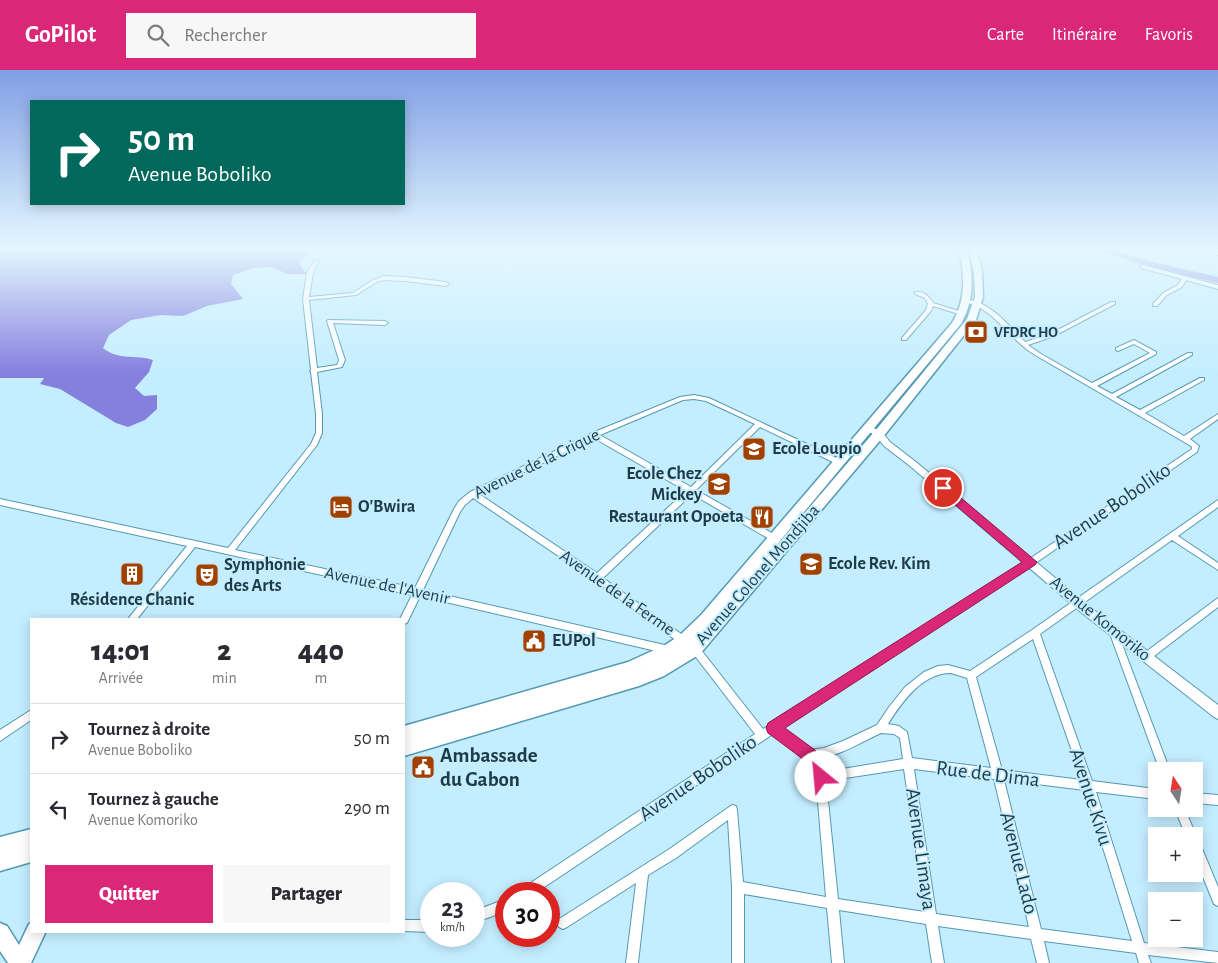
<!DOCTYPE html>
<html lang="fr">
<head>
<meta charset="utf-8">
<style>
  :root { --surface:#fff; --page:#f7f7f7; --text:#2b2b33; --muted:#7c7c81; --line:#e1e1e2; --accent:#db2777 }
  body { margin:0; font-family:"Alegreya Sans",sans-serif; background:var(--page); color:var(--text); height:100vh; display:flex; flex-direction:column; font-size:19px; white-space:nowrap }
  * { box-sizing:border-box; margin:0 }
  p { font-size:16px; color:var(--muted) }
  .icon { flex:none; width:28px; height:28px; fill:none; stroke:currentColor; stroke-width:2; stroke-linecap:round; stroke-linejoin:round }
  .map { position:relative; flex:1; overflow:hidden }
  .details { position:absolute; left:30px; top:548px; width:375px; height:315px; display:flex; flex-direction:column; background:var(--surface); border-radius:0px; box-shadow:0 2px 12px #0003 }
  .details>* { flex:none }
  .guide { position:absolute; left:30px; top:30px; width:375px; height:105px; border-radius:0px; box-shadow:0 2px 12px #0003; background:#00695c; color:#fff; overflow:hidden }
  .needle { width:32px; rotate:348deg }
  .tools { position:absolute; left:1148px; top:692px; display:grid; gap:10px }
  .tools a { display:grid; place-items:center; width:55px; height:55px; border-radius:0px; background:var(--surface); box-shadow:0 2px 12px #0003; font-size:25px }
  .speed { position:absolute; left:420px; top:812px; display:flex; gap:10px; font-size:25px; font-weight:700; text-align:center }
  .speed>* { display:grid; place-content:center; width:65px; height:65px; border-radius:50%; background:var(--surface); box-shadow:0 2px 12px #0003; line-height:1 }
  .speed small { font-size:12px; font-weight:400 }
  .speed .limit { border:8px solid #d22; background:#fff; color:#111 }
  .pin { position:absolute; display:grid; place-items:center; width:42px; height:42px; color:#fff; margin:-21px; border:2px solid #fff; border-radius:50%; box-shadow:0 1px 5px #0007 }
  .me { position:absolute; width:55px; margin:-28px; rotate:332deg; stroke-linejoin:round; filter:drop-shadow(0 0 4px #0008) }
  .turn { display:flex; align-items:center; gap:18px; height:105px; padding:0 15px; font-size:22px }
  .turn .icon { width:65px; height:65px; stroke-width:2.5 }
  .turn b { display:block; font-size:35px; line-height:42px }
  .eta { display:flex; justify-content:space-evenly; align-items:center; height:85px; text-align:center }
  .eta b { font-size:30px; font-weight:800; line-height:35px }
  .button { display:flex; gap:10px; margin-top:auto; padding:10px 15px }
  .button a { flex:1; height:58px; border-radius:0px; background:var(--accent); color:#fff; font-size:20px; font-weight:800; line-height:58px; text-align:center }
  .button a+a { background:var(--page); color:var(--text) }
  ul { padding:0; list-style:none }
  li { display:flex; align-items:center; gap:15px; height:70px; padding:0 15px; border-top:1px solid var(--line) }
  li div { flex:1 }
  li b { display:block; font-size:19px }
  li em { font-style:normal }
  header { display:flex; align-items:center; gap:30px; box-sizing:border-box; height:70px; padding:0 25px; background:var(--accent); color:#fff }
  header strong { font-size:24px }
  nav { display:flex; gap:28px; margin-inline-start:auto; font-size:18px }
  .search { width:350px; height:45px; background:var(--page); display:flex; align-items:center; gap:12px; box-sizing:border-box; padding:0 18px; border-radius:0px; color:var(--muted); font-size:19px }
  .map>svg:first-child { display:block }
  .water { fill:#857fde }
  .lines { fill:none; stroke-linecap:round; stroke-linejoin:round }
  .river { fill:#857fde; fill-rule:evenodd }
  .minor-casing { stroke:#5299b3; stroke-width:2 }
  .tertiary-casing { stroke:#5299b3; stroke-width:2 }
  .primary-casing { stroke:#5299b3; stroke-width:3 }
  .minor { fill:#fff; fill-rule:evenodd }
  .tertiary { fill:#fff; fill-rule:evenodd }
  .primary { fill:#fff; fill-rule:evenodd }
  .route { fill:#db2777; stroke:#8e194d }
  .labels { text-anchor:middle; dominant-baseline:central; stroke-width:4; stroke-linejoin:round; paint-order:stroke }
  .far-poi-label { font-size:15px; font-weight:bold; fill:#1e3c47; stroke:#c4eeff; text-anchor:start }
  .poi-label { font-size:18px; font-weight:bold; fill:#1e3c47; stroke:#c4eeff; text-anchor:start }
  .street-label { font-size:18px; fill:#1e3c47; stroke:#c4eeff }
  .near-street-label { font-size:21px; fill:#1e3c47; stroke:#c4eeff }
  .near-poi-label { font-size:21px; font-weight:bold; fill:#1e3c47; stroke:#c4eeff; text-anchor:start }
</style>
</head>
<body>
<header>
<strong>GoPilot</strong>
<div class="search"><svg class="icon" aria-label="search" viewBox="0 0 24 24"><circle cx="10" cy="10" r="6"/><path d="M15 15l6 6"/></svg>Rechercher</div>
<nav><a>Carte</a><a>Itinéraire</a><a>Favoris</a></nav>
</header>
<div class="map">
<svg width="1218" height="893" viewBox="0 0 1218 893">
  <rect width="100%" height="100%" fill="#c4eeff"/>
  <!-- water -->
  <path class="water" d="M0 178H316L299 192 306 204H287L272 197 253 198 233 205 231 214 243 229 207 236 183 246 161 245 131 250 109 265 103 278C119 291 135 284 153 290L149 302 135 318 144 326 157 325V339L145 350 128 357 116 353 60 319 40 314 44 308H0Z"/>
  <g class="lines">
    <!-- river -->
    <path class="river" d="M1097 178H1109L1148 191 1218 207V213L1142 195 1098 180Z"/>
    <!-- minor casing -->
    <g class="minor-casing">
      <path id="minor" d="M1194 178H1200L1218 182V185L1194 179Z
        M315 190 319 191 313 202 309 227 353 223 373 210 384 206 405 207 446 212 449 214 446 216 405 211 384 210 377 212 356 225 309 230 317 298 337 295 339 290 327 251 328 250 385 251 388 253 385 255 333 253 345 290 342 297 317 302 322 344V363L317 375 235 480 415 518 454 439 459 431 470 422 592 363 680 327 694 325 709 328 841 390 842 392 839 394H837L760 357 696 420 777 466 778 468 777 470H771L692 424 603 508 698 576 763 659 1028 490 1192 379V377L1191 376 1037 286C1033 283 1028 281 1024 277 1004 261 993 240 966 232V230C989 230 1010 257 1025 272L1050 264 1111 232H1115V234L1054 266 1028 275 1041 284 1092 313 1150 283 1134 274 1118 281 1116 280V278L1134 270 1156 282V284L1097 316 1112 324 1188 283H1192V285L1116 327 1140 340 1200 308H1204V310L1145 343 1184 366 1218 344V349L1190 369 1199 376 1197 382 1034 494 781 658 810 680 824 678 843 671 877 655 889 637 905 617 924 602 938 596 948 595 970 601 1032 560 1218 430V437L1178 466 1218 493V500L1172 470 1040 564 1092 711 1156 719V729L1096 722 1144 873 1218 882V893L1148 885 1151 893H1139L1136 883 1044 871 1049 893H1037L1031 869 938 856 944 893H932L926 854 839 840 844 893H832L827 838 744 824V893H732V817L728 750 676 788 648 805 638 893H626L636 813 567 857 563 859 559 857 557 853 559 849 668 780 732 735 736 736 737 740 743 812 826 827 816 708 806 688 773 664 534 824H518L520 820 755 664 692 582 594 510 473 428 465 435 460 442 423 520 669 576 672 577 673 580 672 583 669 584 420 526 407 553 404 554V549H400L412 525 195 477 137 549H128L187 476 0 435V429L228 478 311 374 316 363V344L311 302 310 301 311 300 303 229 307 202ZM694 329 706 331 755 354 691 417 600 365 683 330ZM594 368 686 421 597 503 479 424ZM1033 569 1082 710 1002 700 976 607ZM951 603 967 608 991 698 912 688 907 662 899 656 888 654C902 632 922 603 951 603ZM881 663 894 664 900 668 903 689 824 702 817 689C839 686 860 673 881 663ZM904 699 925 842 838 829 826 711ZM914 699 994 709 1029 857 936 844ZM1004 710 1085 720 1132 871 1041 859Z
        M1143 195 1218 215V219L1186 210 1182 217 1167 225 1157 236H1153V234L1163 223 1178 215 1182 209 1141 198 1140 197Z
        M915 222C923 221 929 226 933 233L965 243 962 245 933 236 931 241 906 270H902V268L926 240 928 234 925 228 915 224Z
        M1218 528V537L1149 590 1146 591 1143 590 1142 587 1143 584Z
        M1113 557 1116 558 1117 561 1170 701H1160L1109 561 1110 558Z
        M31 640V650L0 671V660Z
        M1194 723 1218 725V735L1194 733Z
        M1175 739H1185L1196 766 1195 768 1198 769 1218 817V836L1214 834 1194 785V766H1186Z
        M506 829V841L474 853V841Z
        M404 850H431V862L403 861H404Z"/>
    </g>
    <!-- tertiary casing -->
    <g class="tertiary-casing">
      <path id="tertiary" d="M867 355 882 362 890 372 916 392 1090 537 1218 635V649L1214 647 1082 543 910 396 884 376 876 366 863 358 864 356Z"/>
    </g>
    <!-- primary casing -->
    <g class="primary-casing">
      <path id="primary" d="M959 178H967C973 206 975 229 961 254L754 502 875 361 967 249 975 227 974 202 968 178H976L982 202 983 227 976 250 883 367 700 584 664 606 639 616 404 686V656L628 592 665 575 679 566 701 545 952 253C967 228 964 205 959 178ZM665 589 638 602 636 603Z
        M31 759V792L0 801V767Z
        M0 853 7 856 19 875 29 854 31 853V861H46L31 893H8L0 881Z"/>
    </g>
    <!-- minor -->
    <use href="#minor" class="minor"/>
    <!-- tertiary -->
    <use href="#tertiary" class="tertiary"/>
    <!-- primary -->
    <use href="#primary" class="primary"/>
  </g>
  <!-- sky -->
  <linearGradient id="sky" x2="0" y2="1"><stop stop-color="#809fe4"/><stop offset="0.59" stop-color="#e4f7ff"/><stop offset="1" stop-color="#e4f7ff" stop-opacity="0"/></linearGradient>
  <rect width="1218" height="303" fill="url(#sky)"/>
  <!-- route -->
  <path class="route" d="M943 414 947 416 1037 492 1035 495 785 658 815 680 829 707 826 713 821 715 816 713 804 690 768 663 766 658 768 653 1022 492 939 421 937 418Z"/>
  <!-- icons -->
  <defs>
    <g id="bank-square" transform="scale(1.25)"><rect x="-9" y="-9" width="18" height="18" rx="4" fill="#a24000" stroke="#c4eeff"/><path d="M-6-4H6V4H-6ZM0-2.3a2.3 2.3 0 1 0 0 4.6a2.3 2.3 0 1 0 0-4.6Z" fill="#fff"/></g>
    <g id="school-square" transform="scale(1.25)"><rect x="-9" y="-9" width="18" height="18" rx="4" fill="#a24000" stroke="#c4eeff"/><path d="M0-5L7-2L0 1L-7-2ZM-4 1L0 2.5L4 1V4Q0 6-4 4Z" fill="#fff"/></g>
    <g id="hotel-square" transform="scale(1.25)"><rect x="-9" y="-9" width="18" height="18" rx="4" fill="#a24000" stroke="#c4eeff"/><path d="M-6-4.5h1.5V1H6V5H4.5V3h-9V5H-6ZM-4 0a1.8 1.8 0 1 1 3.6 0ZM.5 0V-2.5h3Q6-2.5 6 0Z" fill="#fff"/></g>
    <g id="restaurant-square" transform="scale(1.25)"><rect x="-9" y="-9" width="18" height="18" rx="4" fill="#a24000" stroke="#c4eeff"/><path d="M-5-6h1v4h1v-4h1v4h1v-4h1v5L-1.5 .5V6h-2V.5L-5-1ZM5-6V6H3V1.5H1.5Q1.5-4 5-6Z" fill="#fff"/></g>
    <g id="building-square" transform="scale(1.25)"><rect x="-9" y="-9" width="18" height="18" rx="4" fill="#a24000" stroke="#c4eeff"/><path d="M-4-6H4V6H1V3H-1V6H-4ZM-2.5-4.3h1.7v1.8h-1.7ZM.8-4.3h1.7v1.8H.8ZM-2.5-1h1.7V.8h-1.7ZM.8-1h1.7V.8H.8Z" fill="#fff"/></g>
    <g id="theatre-square" transform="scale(1.25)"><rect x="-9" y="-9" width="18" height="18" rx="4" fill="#a24000" stroke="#c4eeff"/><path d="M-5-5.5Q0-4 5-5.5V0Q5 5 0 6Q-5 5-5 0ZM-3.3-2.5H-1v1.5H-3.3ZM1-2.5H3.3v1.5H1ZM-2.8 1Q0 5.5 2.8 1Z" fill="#fff"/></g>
    <g id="civic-square" transform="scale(1.25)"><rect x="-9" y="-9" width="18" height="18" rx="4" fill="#a24000" stroke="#c4eeff"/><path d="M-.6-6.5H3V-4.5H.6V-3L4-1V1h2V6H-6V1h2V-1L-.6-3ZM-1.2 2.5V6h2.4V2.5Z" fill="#fff"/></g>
  </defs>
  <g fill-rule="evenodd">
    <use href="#bank-square" x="976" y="262"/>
    <use href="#school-square" x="754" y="379"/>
    <use href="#school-square" x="719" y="414"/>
    <use href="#hotel-square" x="341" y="437"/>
    <use href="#restaurant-square" x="762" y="447"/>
    <use href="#school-square" x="811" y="494"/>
    <use href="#building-square" x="132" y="504"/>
    <use href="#theatre-square" x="207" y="505"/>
    <use href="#civic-square" x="534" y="571"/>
    <use href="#civic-square" x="423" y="697"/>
  </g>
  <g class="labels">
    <!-- far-poi labels -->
    <g class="far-poi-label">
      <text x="994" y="262">VFDRC HO</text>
    </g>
    <!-- poi labels -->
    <g class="poi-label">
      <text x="772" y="379">Ecole Loupio</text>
      <text x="702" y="404" text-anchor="end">Ecole Chez<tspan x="702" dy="21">Mickey</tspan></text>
      <text x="358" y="437">O'Bwira</text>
      <text x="744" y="447" text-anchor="end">Restaurant Opoeta</text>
      <text x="828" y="494">Ecole Rev. Kim</text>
      <text x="224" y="495">Symphonie<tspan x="224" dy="21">des Arts</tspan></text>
      <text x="132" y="530" text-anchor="middle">Résidence Chanic</text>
      <text x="552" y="571">EUPol</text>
    </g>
    <!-- street labels -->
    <g class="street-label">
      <text transform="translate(537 394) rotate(-26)">Avenue de la Crique</text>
      <text transform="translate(758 505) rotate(-49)">Avenue Colonel Mondjiba</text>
      <text transform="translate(387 516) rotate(12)">Avenue de l'Avenir</text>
      <text transform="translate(617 523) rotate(35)">Avenue de la Ferme</text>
      <text transform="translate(1100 549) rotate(39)">Avenue Komoriko</text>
    </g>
    <!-- near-street labels -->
    <g class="near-street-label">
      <text transform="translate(1112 436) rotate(-34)">Avenue Boboliko</text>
      <text transform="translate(988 704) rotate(7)">Rue de Dima</text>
      <text transform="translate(698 708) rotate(-34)">Avenue Boboliko</text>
      <text transform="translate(1091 727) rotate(72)">Avenue Kivu</text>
      <text transform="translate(921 779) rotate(82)">Avenue Limaya</text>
      <text transform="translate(1019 793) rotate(76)">Avenue Lado</text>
    </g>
    <!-- near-poi labels -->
    <g class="near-poi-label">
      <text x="440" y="685">Ambassade<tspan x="440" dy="24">du Gabon</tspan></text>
    </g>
  </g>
</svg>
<div class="tools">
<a><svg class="needle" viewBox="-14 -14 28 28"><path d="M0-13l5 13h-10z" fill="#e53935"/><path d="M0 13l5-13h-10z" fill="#7c7c81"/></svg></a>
<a>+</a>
<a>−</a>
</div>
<div class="speed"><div>23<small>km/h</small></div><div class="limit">30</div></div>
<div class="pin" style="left:943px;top:418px;background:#d93025"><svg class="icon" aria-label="arrive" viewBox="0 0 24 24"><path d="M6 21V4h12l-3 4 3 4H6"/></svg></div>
<svg class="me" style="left:821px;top:707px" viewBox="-20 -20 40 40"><circle r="19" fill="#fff"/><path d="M0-13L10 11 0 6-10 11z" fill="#db2777"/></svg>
<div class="guide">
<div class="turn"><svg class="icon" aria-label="right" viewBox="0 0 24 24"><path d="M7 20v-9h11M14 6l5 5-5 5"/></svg><div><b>50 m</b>Avenue Boboliko</div></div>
</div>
<section class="details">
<div class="eta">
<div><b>14:01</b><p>Arrivée</p></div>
<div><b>2</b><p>min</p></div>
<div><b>440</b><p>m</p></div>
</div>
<ul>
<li><svg class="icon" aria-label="right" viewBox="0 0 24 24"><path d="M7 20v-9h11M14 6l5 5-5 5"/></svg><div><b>Tournez à droite</b><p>Avenue Boboliko</p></div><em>50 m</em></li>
<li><svg class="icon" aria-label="left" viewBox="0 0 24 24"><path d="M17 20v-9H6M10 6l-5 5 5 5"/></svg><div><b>Tournez à gauche</b><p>Avenue Komoriko</p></div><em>290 m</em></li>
</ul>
<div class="button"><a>Quitter</a><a>Partager</a></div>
</section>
</div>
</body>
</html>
